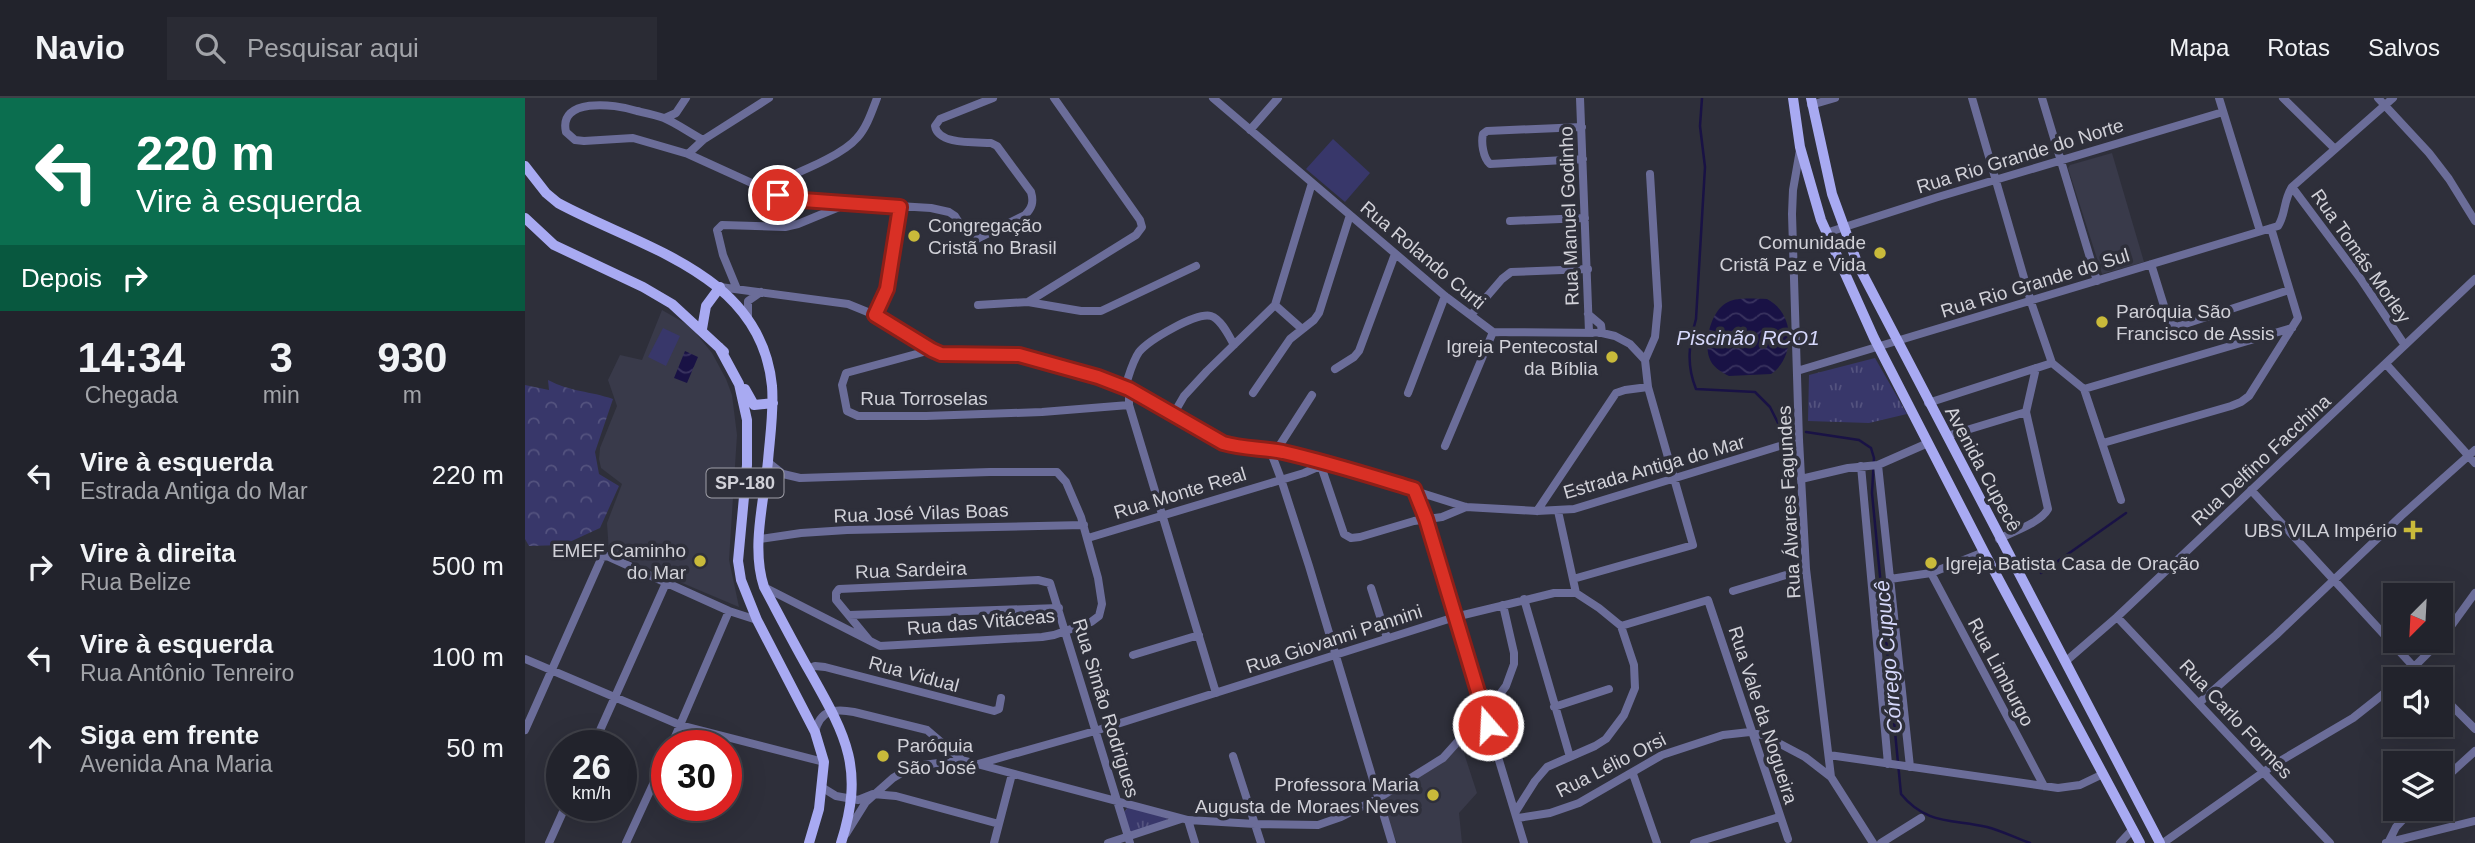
<!DOCTYPE html>
<html lang="pt">
<head>
<meta charset="utf-8">
<style>
  :root { --surface:#22232c; --page:#2a2b34; --text:#f1f3f6; --muted:#a2a4a9; --line:#3f4048 }
  body { margin:0; font-family:Arial,sans-serif; background:var(--page); color:var(--text); height:100vh; display:flex; flex-direction:column; font-size:26px; white-space:nowrap }
  * { box-sizing:border-box; margin:0 }
  p { font-size:23px; color:var(--muted) }
  .icon { flex:none; width:38px; height:38px; fill:none; stroke:currentColor; stroke-width:2; stroke-linecap:round; stroke-linejoin:round }
  .map { position:relative; flex:1; overflow:hidden }
  .sheet { display:flex; flex-direction:column; background:var(--surface); width:525px }
  .sheet>* { flex:none }
  .top-card { background:#0b6e4f; color:#fff; overflow:hidden }
  .needle { width:46px; rotate:204deg }
  .fabs { position:absolute; left:1858px; top:485px; display:grid; gap:14px }
  .fabs a { display:grid; place-items:center; width:70px; height:70px; border-radius:0px; background:var(--surface); box-shadow:0 7px 28px #0002,0 0 0 2px var(--line); font-size:35px }
  .speed { position:absolute; left:21px; top:632px; display:flex; gap:14px; font-size:35px; font-weight:700; text-align:center }
  .speed>* { display:grid; place-content:center; width:91px; height:91px; border-radius:50%; background:var(--surface); box-shadow:0 7px 28px #0002,0 0 0 2px var(--line); line-height:1 }
  .speed small { font-size:18px; font-weight:400 }
  .speed .limit { border:10px solid #d22; background:#fff; color:#111 }
  .pin { position:absolute; display:grid; place-items:center; width:60px; height:60px; color:#fff; margin:-30px; border:4px solid #fff; border-radius:50%; box-shadow:0 2px 7px #0007 }
  .me { position:absolute; width:77px; margin:-38px; rotate:341deg; stroke-linejoin:round; filter:drop-shadow(0 0 5px #0008) }
  .turn { display:flex; align-items:center; gap:24px; height:147px; padding:0 21px; font-size:32px }
  .turn .icon { width:91px; height:91px; stroke-width:2.5 }
  .turn b { display:block; font-size:49px; line-height:60px }
  .then { display:flex; align-items:center; height:66px; padding:0 21px; background:#0003; gap:14px; font-size:26px }
  .eta { display:flex; justify-content:space-evenly; align-items:center; height:119px; text-align:center }
  .eta b { font-size:42px; font-weight:700; line-height:49px }
  ul { padding:0; list-style:none }
  li { display:flex; align-items:center; gap:21px; height:91px; padding:0 21px }
  li div { flex:1 }
  li b { display:block; font-size:26px }
  li em { font-style:normal }
  header { display:flex; align-items:center; gap:42px; box-sizing:border-box; height:98px; padding:0 35px; background:var(--surface); border-bottom:2px solid var(--line) }
  header strong { font-size:33px }
  nav { display:flex; gap:38px; margin-inline-start:auto; font-size:24px }
  .search { width:490px; height:63px; background:var(--page); display:flex; align-items:center; gap:18px; box-sizing:border-box; padding:0 24px; border-radius:0px; color:var(--muted); font-size:26px }
  main { display:flex; flex:1; min-height:0 }
  .map>svg:first-child { display:block }
  .built { fill:#393a4a }
  .grass { fill:url(#grass-tufts) }
  .forest { fill:url(#forest-crowns) }
  .pitch { fill:#38376a }
  .water { fill:url(#water-waves) }
  .lines { fill:none; stroke-linecap:round; stroke-linejoin:round }
  .stream { stroke:#191245; stroke-width:2.5 }
  .minor { stroke:#6b6d99; stroke-width:8 }
  .major { stroke:#a8aaf2; stroke-width:10 }
  .route-casing { stroke:#8d1f18; stroke-width:18 }
  .route { stroke:#d93025; stroke-width:12 }
  .poi-dot { fill:#c9ba3a; stroke:#2e2f3a; stroke-width:2.5 }
  .labels { text-anchor:middle; dominant-baseline:central; stroke-width:7; stroke-linejoin:round; paint-order:stroke }
  .shield { fill:#2e2f3a; stroke:#a0a0a9; stroke-width:2 }
  .shield-label { font-size:18px; font-weight:bold; fill:#d1d1d8 }
  .street-label { font-size:19px; fill:#d1d1d8; stroke:#2e2f3a }
  .poi-label { font-size:19px; fill:#d1d1d8; stroke:#2e2f3a; text-anchor:end }
  .water-label { font-size:21px; font-style:italic; fill:#d6d8fb; stroke:#2e2f3a }
</style>
</head>
<body>
<header>
<strong>Navio</strong>
<div class="search"><svg class="icon" aria-label="search" viewBox="0 0 24 24"><circle cx="10" cy="10" r="6"/><path d="M15 15l6 6"/></svg>Pesquisar aqui</div>
<nav><a>Mapa</a><a>Rotas</a><a>Salvos</a></nav>
</header>
<main>
<section class="sheet">
<div class="top-card">
<div class="turn"><svg class="icon" aria-label="left" viewBox="0 0 24 24"><path d="M17 20v-9H6M10 6l-5 5 5 5"/></svg><div><b>220 m</b>Vire à esquerda</div></div>
<div class="then">Depois<svg class="icon" aria-label="right" viewBox="0 0 24 24"><path d="M7 20v-9h11M14 6l5 5-5 5"/></svg></div>
</div>
<div class="eta">
<div><b>14:34</b><p>Chegada</p></div>
<div><b>3</b><p>min</p></div>
<div><b>930</b><p>m</p></div>
</div>
<ul>
<li><svg class="icon" aria-label="left" viewBox="0 0 24 24"><path d="M17 20v-9H6M10 6l-5 5 5 5"/></svg><div><b>Vire à esquerda</b><p>Estrada Antiga do Mar</p></div><em>220 m</em></li>
<li><svg class="icon" aria-label="right" viewBox="0 0 24 24"><path d="M7 20v-9h11M14 6l5 5-5 5"/></svg><div><b>Vire à direita</b><p>Rua Belize</p></div><em>500 m</em></li>
<li><svg class="icon" aria-label="left" viewBox="0 0 24 24"><path d="M17 20v-9H6M10 6l-5 5 5 5"/></svg><div><b>Vire à esquerda</b><p>Rua Antônio Tenreiro</p></div><em>100 m</em></li>
<li><svg class="icon" aria-label="ahead" viewBox="0 0 24 24"><path d="M12 20V5M6 11l6-6 6 6"/></svg><div><b>Siga em frente</b><p>Avenida Ana Maria</p></div><em>50 m</em></li>
</ul>
</section>
<div class="map">
<svg width="1950" height="745" viewBox="0 0 1950 745">
  <defs>
    <pattern id="grass-tufts" width="24" height="20" patternUnits="userSpaceOnUse" patternTransform="scale(1.75)"><rect width="24" height="20" fill="#38376a"/><path d="M3 7l-1-3M5 7V3M7 7l1-3M15 17l-1-3M17 17v-4M19 17l1-3" fill="none" stroke="#54537f"/></pattern>
    <pattern id="forest-crowns" width="20" height="18" patternUnits="userSpaceOnUse" patternTransform="scale(1.75)"><rect width="20" height="18" fill="#38376a"/><path d="M2 6a3 3 0 1 1 6 0M12 15a3 3 0 1 1 6 0" fill="none" stroke="#54537f"/></pattern>
    <pattern id="water-waves" width="16" height="10" patternUnits="userSpaceOnUse" patternTransform="scale(1.75)"><rect width="16" height="10" fill="#191245"/><path d="M0 5q4-4 8 0t8 0" fill="none" stroke="#39335f"/></pattern>
  </defs>
  <rect width="100%" height="100%" fill="#2e2f3a"/>
  <!-- built -->
  <path class="built" d="M1587 55 1619 164 1577 176 1543 70 1545 67Z
    M137 212 165 228 187 255 201 281 207 297 212 337 204 462 214 509 84 454 82 425 97 386 76 370 74 361 75 350 92 308 83 282 95 257 117 262Z
    M936 646 952 695 934 715 937 745H872L857 707 859 701 922 661Z"/>
  <!-- grass -->
  <path class="grass" d="M1350 260 1382 316 1344 325 1283 323 1284 277Z
    M603 709 642 720V723L607 734 603 731 599 714Z"/>
  <!-- forest -->
  <path class="forest" d="M23 282C46 294 65 293 88 301L70 354 74 376 94 388 75 430 38 447 4 448 0 441V287L24 292Z"/>
  <!-- pitch -->
  <path class="pitch" d="M808 41 845 75 820 104 781 71Z
    M138 230 155 238 141 268 123 259Z"/>
  <!-- water -->
  <path class="water" d="M1242 201C1270 215 1271 259 1246 276L1204 278C1196 274 1187 269 1184 259 1179 243 1186 212 1203 204 1213 199 1230 201 1242 201Z
    M160 253 173 259 162 285 149 280Z"/>
  <g class="lines">
    <!-- stream -->
    <path class="stream" d="M1177 0 1175 28 1180 69 1171 221C1164 246 1161 266 1171 291L1230 294 1245 309 1253 325 1262 332
      M1281 334 1334 342 1346 350 1349 360 1347 395 1376 696C1401 727 1428 721 1462 729 1477 733 1491 740 1505 745
      M1516 475 1601 415"/>
    <!-- minor -->
    <path class="minor" d="M688 0 920 198 968 234 1077 235 1090 238 1105 246 1120 262 1123 289 1168 447 1048 481
      M1055 0 1064 234
      M1447 0 1506 204 1527 265 1559 291 1596 402
      M1517 0 1572 183
      M1694 0 1735 133
      M1758 0 1809 50
      M1853 0 1904 55 1924 81 1950 123
      M1286 7 1310 0
      M140 20 151 15 161 0
      M1057 29 962 33 958 36C956 44 958 60 965 66L1058 61
      M725 32 753 0
      M178 42C165 35 151 25 139 20 131 17 121 15 112 13 88 5 33 0 41 34L50 42 59 43 108 40 163 56 253 97 278 102 321 105
      M1275 52 1268 92 1267 116 1274 342 1281 471 1306 679 1348 745
      M163 56 178 42 244 0
      M1767 89 1835 180 1879 246
      M238 90C263 78 315 60 332 40 342 29 347 13 352 0
      M985 123 1060 120
      M1301 135 1413 99 1698 14
      M427 153 446 144
      M1626 166 1644 224 1651 229 1764 192
      M195 189 323 206 350 217 406 252 416 256 494 257 574 279 604 291 698 345 712 349 751 353 795 363 941 409 1012 413 1049 411 1274 342
      M212 191 198 157 192 132 197 127 260 129 273 126 324 105 406 110 424 114 430 118 446 144 500 117C507 110 509 104 506 94L472 48 466 45C450 44 413 47 410 28L415 21 468 0
      M503 204 611 137 617 129 615 122 529 0
      M453 207 503 204 556 213H576L671 168
      M750 207 777 231
      M1063 216 1076 227 1077 235
      M350 217 362 191 375 109
      M946 217 977 181 986 174 1063 171
      M223 222V203L236 194
      M406 252 321 275 317 287 322 313 333 318H401L517 314 604 307
      M1120 262 1130 239 1133 208 1125 76
      M1861 266 1950 365
      M810 271 829 259 834 253 870 156
      M1272 273 1753 128C1761 116 1758 103 1767 89L1868 0
      M600 289C604 278 607 264 614 254 624 242 671 214 686 218 696 221 704 238 709 247
      M604 291V307L691 595
      M1559 291 1767 230
      M728 295 765 241 789 222 794 215 825 117
      M883 295 920 198
      M1403 305 1527 265
      M648 317 659 298 682 273 750 207 787 85
      M1422 338 1501 314
      M1578 345 1706 308 1716 304 1724 298 1773 220 1746 130
      M920 348 968 234
      M745 352 756 381 784 468 867 745
      M751 353 787 297
      M795 365 819 436 826 440 835 439 889 423 917 419 941 409
      M1353 367 1385 669
      M1336 368 1363 666
      M1276 381 1323 370 1353 367 1403 345
      M889 391 901 421 999 745
      M1726 392 1900 581
      M1012 413 1091 295 1100 292 1123 289
      M1033 413 1051 495
      M563 440 779 375 795 368
      M235 441 276 435 322 432 559 427
      M1474 441C1489 433 1515 425 1523 411L1501 314 1511 270
      M1406 475 1519 688
      M1365 481 1406 475 1459 454
      M239 489 355 548 517 539 529 537 566 524 574 518 577 506 573 480 556 419 541 384 532 374H465L275 380 258 376 243 364
      M846 490 862 540
      M1208 493 1281 471
      M999 501 1045 659
      M324 517 534 510
      M1592 519 1805 745
      M1096 528 1183 502 1263 741
      M344 542 311 502V495L314 491 513 482 525 485 605 745
      M1916 542 1950 495
      M608 557 674 537
      M0 561 155 627 299 664
      M1540 564 1592 519 1950 181
      M283 571 290 568 300 569 469 613 474 611 476 600
      M1877 581 1916 542
      M1916 597 1950 631
      M1674 605 1751 537 1876 418 1950 352
      M1029 609 1084 591
      M0 632 77 459 82 458 204 513 232 522
      M290 634C295 612 309 610 329 614L402 632 437 662
      M68 648 141 485
      M146 648 204 513
      M1304 657 1533 690 1555 687 1578 676
      M708 658 736 745
      M453 666 570 633 930 519 1029 495H1051L1074 510 1096 528 1109 567 1110 590 1099 617 1081 641 1070 648 1022 669 1010 683 991 713
      M1108 676 1132 745
      M1916 684 1950 653
      M298 690 311 698 333 702 348 696 371 698 474 726
      M993 720 1025 715 1054 705 1137 657 1198 637 1225 634 1240 638 1280 659 1306 679
      M663 722 670 745
      M321 736 341 704 368 680 383 671 398 667 437 662 663 722 730 726 793 727 816 719 852 701 918 660 972 600 981 588 989 566V555L978 507
      M1864 743 1871 729 1889 710
      M24 745 41 707
      M101 745 142 656
      M469 745 487 676
      M583 745 656 721
      M1169 745 1254 719
      M1356 745 1396 720
      M1595 745 1608 731
      M1638 745 1750 666 1828 620 1871 586
      M1861 745 1950 723"/>
    <!-- major -->
    <path class="major" d="M1268 0 1275 49 1296 122 1349 240 1459 454 1615 745
      M1286 0 1307 96 1333 167 1635 745
      M0 68 21 95 33 105C116 150 236 175 247 288 249 313 245 338 243 363 239 403 226 450 239 489 254 517 269 546 285 574 321 638 340 670 316 745
      M0 120 29 147 118 189 147 206 199 254
      M177 231 181 208 195 189
      M194 249 214 286 222 322V367L213 463 216 482 232 522 290 634 299 664 294 711 284 745
      M220 291 229 307 248 305"/>
  </g>
  <g class="lines">
    <!-- route casing -->
    <g class="route-casing">
      <path id="route" d="M253 97 278 102 375 109 362 191 350 217 407 252 416 256 494 257 573 279 604 291 698 345C718 351 738 350 758 354 802 364 846 378 889 391L901 421 963 627"/>
    </g>
    <!-- route -->
    <use href="#route" class="route"/>
  </g>
  <!-- markers -->
  <g class="poi-dot">
    <circle cx="389" cy="138" r="7"/>
    <circle cx="1355" cy="155" r="7"/>
    <circle cx="1577" cy="224" r="7"/>
    <circle cx="1087" cy="259" r="7"/>
    <path d="M1884.5 421.5h7v7h7v7h-7v7h-7v-7h-7v-7h7z"/>
    <circle cx="175" cy="463" r="7"/>
    <circle cx="1406" cy="465" r="7"/>
    <circle cx="358" cy="658" r="7"/>
    <circle cx="908" cy="697" r="7"/>
  </g>
  <g class="labels">
    <!-- shield labels -->
    <rect class="shield" x="181.5" y="370.5" width="77" height="29" rx="5"/>
    <g class="shield-label">
      <text x="220" y="385">SP-180</text>
    </g>
    <!-- street labels -->
    <g class="street-label">
      <text transform="translate(1495 58) rotate(-17)">Rua Rio Grande do Norte</text>
      <text transform="translate(1044 118) rotate(-92)">Rua Manuel Godinho</text>
      <text transform="translate(898 157) rotate(40)">Rua Rolando Curti</text>
      <text transform="translate(1836 158) rotate(55)">Rua Tomás Morley</text>
      <text transform="translate(1510 185) rotate(-17)">Rua Rio Grande do Sul</text>
      <text x="399" y="300">Rua Torroselas</text>
      <text transform="translate(1736 362) rotate(-43)">Rua Delfino Facchina</text>
      <text transform="translate(1129 369) rotate(-16)">Estrada Antiga do Mar</text>
      <text transform="translate(1458 371) rotate(62)">Avenida Cupecê</text>
      <text transform="translate(655 395) rotate(-17)">Rua Monte Real</text>
      <text transform="translate(1264 404) rotate(-93)">Rua Álvares Fagundes</text>
      <text transform="translate(396 415) rotate(-2)">Rua José Vilas Boas</text>
      <text transform="translate(386 472) rotate(-2)">Rua Sardeira</text>
      <text transform="translate(456 524) rotate(-5)">Rua das Vitáceas</text>
      <text transform="translate(809 541) rotate(-18)">Rua Giovanni Pannini</text>
      <text transform="translate(1476 574) rotate(62)">Rua Limburgo</text>
      <text transform="translate(389 576) rotate(15)">Rua Vidual</text>
      <text transform="translate(581 610) rotate(73)">Rua Simão Rodrigues</text>
      <text transform="translate(1238 617) rotate(72)">Rua Vale da Nogueira</text>
      <text transform="translate(1711 621) rotate(47)">Rua Carlo Formes</text>
      <text transform="translate(1086 667) rotate(-27)">Rua Lélio Orsi</text>
    </g>
    <!-- poi labels -->
    <g class="poi-label">
      <text x="403" y="127" text-anchor="start">Congregação<tspan x="403" dy="22">Cristã no Brasil</tspan></text>
      <text x="1341" y="144">Comunidade<tspan x="1341" dy="22">Cristã Paz e Vida</tspan></text>
      <text x="1591" y="213" text-anchor="start">Paróquia São<tspan x="1591" dy="22">Francisco de Assis</tspan></text>
      <text x="1073" y="248">Igreja Pentecostal<tspan x="1073" dy="22">da Bíblia</tspan></text>
      <text x="1872" y="432">UBS VILA Império</text>
      <text x="161" y="452">EMEF Caminho<tspan x="161" dy="22">do Mar</tspan></text>
      <text x="1420" y="465" text-anchor="start">Igreja Batista Casa de Oração</text>
      <text x="372" y="647" text-anchor="start">Paróquia<tspan x="372" dy="22">São José</tspan></text>
      <text x="894" y="686">Professora Maria<tspan x="894" dy="22">Augusta de Moraes Neves</tspan></text>
    </g>
    <!-- water labels -->
    <g class="water-label">
      <text x="1223" y="239">Piscinão RCO1</text>
      <text transform="translate(1363 559) rotate(-95)">Córrego Cupucê</text>
    </g>
  </g>
</svg>
<div class="fabs">
<a><svg class="needle" viewBox="-14 -14 28 28"><path d="M0-13l5 13h-10z" fill="#e53935"/><path d="M0 13l5-13h-10z" fill="#a2a4a9"/></svg></a>
<a><svg class="icon" aria-label="sound" viewBox="0 0 24 24"><path d="M4 9h4l5-4v14l-5-4H4zM17 9q2 3 0 6"/></svg></a>
<a><svg class="icon" aria-label="layers" viewBox="0 0 24 24"><path d="M12 4l9 5-9 5-9-5zM3 14l9 5 9-5"/></svg></a>
</div>
<div class="speed"><div>26<small>km/h</small></div><div class="limit">30</div></div>
<div class="pin" style="left:253px;top:97px;background:#d93025"><svg class="icon" aria-label="arrive" viewBox="0 0 24 24"><path d="M6 21V4h12l-3 4 3 4H6"/></svg></div>
<svg class="me" style="left:963px;top:627px" viewBox="-20 -20 40 40"><circle r="17" fill="#d93025" stroke="#fff" stroke-width="3"/><path d="M0-11L8 9 0 5-8 9z" fill="#fff"/></svg>
</div>
</main>
</body>
</html>
